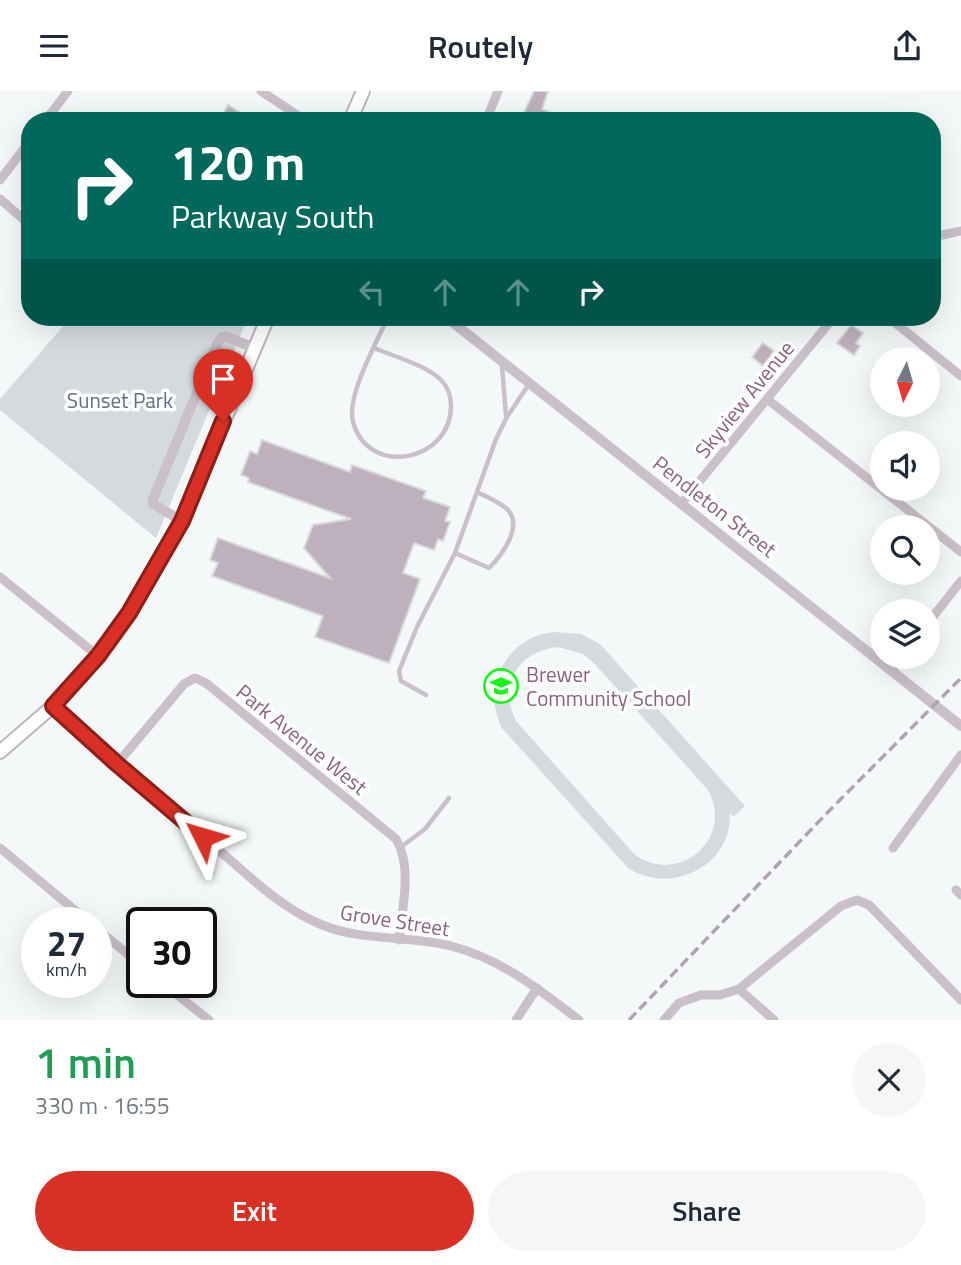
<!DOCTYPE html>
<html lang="en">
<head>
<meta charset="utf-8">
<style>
  :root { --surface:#fff; --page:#f6f6f7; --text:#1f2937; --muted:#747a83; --accent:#d93025 }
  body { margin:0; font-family:"Titillium Web",sans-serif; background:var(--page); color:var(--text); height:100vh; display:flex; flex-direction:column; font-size:26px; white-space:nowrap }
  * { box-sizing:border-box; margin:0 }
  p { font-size:23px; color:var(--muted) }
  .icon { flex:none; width:38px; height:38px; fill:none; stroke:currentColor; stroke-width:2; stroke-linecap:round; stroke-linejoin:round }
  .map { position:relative; height:929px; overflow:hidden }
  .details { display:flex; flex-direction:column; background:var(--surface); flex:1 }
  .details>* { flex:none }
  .top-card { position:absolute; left:21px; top:21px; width:920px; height:214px; border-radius:28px; box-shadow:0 7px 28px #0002; background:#00695c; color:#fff; overflow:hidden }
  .needle { width:46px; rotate:185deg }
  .tools { position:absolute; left:870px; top:256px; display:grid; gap:14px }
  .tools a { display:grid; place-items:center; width:70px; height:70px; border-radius:50%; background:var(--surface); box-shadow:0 7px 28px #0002; font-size:35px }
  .speed { position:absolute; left:21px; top:816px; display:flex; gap:14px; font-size:35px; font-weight:700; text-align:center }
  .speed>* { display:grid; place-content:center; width:91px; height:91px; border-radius:50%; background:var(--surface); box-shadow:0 7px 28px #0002; line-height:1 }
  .speed small { font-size:18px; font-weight:400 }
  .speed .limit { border:4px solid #111; border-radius:10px; background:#fff; color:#111 }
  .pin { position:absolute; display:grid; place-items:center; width:60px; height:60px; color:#fff; margin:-72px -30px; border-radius:50% 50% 50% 0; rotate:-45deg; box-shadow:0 0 7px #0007 }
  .pin .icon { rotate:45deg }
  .me { position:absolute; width:77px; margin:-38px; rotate:310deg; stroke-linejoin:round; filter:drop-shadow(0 0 5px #0008) }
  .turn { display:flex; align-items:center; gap:24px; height:147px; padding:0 35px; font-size:32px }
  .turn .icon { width:91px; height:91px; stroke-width:2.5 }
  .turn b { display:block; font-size:49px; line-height:60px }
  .lanes { display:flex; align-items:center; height:66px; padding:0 35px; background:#0003; justify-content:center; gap:35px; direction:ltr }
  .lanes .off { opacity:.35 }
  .round { display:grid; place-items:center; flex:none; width:74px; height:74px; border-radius:37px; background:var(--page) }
  .headline { display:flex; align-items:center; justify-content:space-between; height:119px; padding:0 35px }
  h1 { font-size:42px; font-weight:600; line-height:52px; color:#1e9e55 }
  .cta { display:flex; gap:14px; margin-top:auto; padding:14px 35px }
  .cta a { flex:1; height:80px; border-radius:42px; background:var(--accent); color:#fff; font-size:28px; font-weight:600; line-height:80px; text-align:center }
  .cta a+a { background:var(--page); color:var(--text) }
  header { display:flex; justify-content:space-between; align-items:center; height:91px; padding:0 35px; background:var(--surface); font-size:32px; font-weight:600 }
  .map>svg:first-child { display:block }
  .green { fill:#d4dade; fill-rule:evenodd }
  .building { fill:#bfb0bd; stroke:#d8dad9; stroke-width:2 }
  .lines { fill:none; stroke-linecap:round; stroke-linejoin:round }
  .secondary-casing { stroke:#bfb3bc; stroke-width:16 }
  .service { stroke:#cac0c8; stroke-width:4.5 }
  .minor { stroke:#cac0c8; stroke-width:9 }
  .tertiary { stroke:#cac0c8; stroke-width:10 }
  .secondary { stroke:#fff; stroke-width:12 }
  .rail { stroke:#b1a3ae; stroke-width:3.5; stroke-dasharray:10 5; stroke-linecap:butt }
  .route-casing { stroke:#8d1f18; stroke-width:18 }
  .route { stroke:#d93025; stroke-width:12 }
  .labels { text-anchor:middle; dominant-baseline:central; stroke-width:7; stroke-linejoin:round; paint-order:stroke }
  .street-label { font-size:21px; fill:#896481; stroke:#fff }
  .park-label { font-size:21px; fill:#647080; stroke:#fff }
  .poi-label { font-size:21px; fill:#896481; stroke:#fff; text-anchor:start }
</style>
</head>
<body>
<header><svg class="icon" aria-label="menu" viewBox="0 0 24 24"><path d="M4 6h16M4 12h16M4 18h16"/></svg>Routely<svg class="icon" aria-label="share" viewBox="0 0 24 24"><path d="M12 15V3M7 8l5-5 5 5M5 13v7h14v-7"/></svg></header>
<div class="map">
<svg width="961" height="929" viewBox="0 0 961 929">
  <rect width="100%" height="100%" fill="#f5f8f8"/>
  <!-- green -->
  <path class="green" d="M71 226H248L156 447 0 319V308Z
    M555 541 581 543 600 553 745 715 734 725 730 723C731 775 673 804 629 778L502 637C481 595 507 545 555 541ZM558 556 583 563 595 573 708 699C735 748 678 796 634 763L516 630C498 594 518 560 558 556Z"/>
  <!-- building -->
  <path class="building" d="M534 0H548L542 18 571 30H520Z
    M228 14 254 30H229L222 25Z
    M851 234 863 242 856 252 860 255 854 264 837 252Z
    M763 252 774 260 763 275 752 266Z
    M262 349 350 381 352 374 426 400 423 407 450 416 445 430 450 431 443 450 438 448 434 459 414 452 403 482 420 488 389 572 315 546 323 525 212 485 218 472 210 469 218 447 330 487 304 457 313 434 351 428 248 391 249 387 241 384 250 360 257 363Z"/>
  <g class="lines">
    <!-- secondary casing -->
    <g class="secondary-casing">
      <path id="secondary" d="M350 30 363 0
        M0 661 53 615 98 565 129 522 182 430 268 226"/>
    </g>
    <!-- service -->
    <path class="service" d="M374 257C393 265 428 275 441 289 448 296 451 304 451 314 452 371 368 387 353 331 346 305 377 251 388 226
      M502 275 506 325
      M455 462 489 477C502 464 524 435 507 418 498 410 487 406 477 401
      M426 604 401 590 399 580 417 536 455 462 496 348 507 326 529 293
      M401 756 425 738 449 707"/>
    <!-- minor -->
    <path class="minor" d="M261 0 306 30
      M45 30 68 0
      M486 30 498 0
      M0 89 30 50
      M0 108 30 134
      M933 146 961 140
      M888 226 961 285
      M767 308 961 461
      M681 413 834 226
      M0 486 98 565
      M928 532 961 490
      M891 579 901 565
      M53 615C106 662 159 709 214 755 247 783 279 816 320 833 361 851 409 844 451 855 501 868 539 898 579 929
      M117 673 184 593 195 587 206 592 396 748C413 776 402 817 399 849
      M0 757 89 831
      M893 757 961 664
      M956 799 961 804
      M96 837 142 875
      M161 891 209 929
      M739 898 774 929
      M516 929 537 897
      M664 929 679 912 701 904H720L739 898 841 815 857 809 869 814 961 909"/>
    <!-- tertiary -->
    <path class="tertiary" d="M446 226 961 635
      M182 430 153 413V408L218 251 222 246H227L254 257"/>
    <!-- secondary -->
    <use href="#secondary" class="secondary"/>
    <!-- rail -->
    <path class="rail" d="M629 929 828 721 961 587"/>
  </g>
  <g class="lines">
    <!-- route casing -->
    <g class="route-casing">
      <path id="route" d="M203 746 117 673 53 615 98 565 129 522 182 430 223 330"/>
    </g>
    <!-- route -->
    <use href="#route" class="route"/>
  </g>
  <!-- icons -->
  <defs>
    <g id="school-ring" transform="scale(1.75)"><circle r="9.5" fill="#fff" stroke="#18f51a" stroke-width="1.5"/><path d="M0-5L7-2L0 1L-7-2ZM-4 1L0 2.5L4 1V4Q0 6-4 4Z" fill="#18f51a"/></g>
  </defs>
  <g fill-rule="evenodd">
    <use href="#school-ring" x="501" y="595"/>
  </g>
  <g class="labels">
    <!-- street labels -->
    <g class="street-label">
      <text transform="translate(744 308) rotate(-51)">Skyview Avenue</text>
      <text transform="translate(715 415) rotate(38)">Pendleton Street</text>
      <text transform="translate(302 648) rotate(39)">Park Avenue West</text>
      <text transform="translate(395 829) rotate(9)">Grove Street</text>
    </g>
    <!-- park labels -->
    <g class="park-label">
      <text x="120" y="309">Sunset Park</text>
    </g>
    <!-- poi labels -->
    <g class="poi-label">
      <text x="526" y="583">Brewer<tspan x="526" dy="24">Community School</tspan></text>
    </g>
  </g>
</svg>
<div class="tools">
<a><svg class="needle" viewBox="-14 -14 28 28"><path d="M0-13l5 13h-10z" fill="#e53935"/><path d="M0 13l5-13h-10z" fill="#747a83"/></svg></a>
<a><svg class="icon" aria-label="sound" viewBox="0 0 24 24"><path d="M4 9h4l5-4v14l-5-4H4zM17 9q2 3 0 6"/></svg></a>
<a><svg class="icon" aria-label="search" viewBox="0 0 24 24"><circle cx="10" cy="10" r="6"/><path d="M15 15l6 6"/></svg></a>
<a><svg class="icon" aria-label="layers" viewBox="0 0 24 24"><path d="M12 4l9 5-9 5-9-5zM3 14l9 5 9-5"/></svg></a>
</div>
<div class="speed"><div>27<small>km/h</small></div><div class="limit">30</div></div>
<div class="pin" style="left:223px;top:330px;background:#d93025"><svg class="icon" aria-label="arrive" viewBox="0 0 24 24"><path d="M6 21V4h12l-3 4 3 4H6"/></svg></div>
<svg class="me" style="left:203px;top:746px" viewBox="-20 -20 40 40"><path d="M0-17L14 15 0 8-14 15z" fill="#d93025" stroke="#fff" stroke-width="4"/></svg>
<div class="top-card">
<div class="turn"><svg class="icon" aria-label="right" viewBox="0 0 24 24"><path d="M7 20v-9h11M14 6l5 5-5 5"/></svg><div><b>120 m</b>Parkway South</div></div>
<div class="lanes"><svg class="icon off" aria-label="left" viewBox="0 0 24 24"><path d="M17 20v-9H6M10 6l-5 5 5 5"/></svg><svg class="icon off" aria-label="ahead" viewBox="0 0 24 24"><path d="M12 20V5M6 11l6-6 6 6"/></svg><svg class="icon off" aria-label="ahead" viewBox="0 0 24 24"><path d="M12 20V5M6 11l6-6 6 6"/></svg><svg class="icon" aria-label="right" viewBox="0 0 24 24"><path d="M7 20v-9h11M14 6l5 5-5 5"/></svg></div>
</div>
</div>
<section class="details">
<div class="headline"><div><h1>1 min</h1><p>330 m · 16:55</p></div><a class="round"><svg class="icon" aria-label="close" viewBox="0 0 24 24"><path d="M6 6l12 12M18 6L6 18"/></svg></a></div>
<div class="cta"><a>Exit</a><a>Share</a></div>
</section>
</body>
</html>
